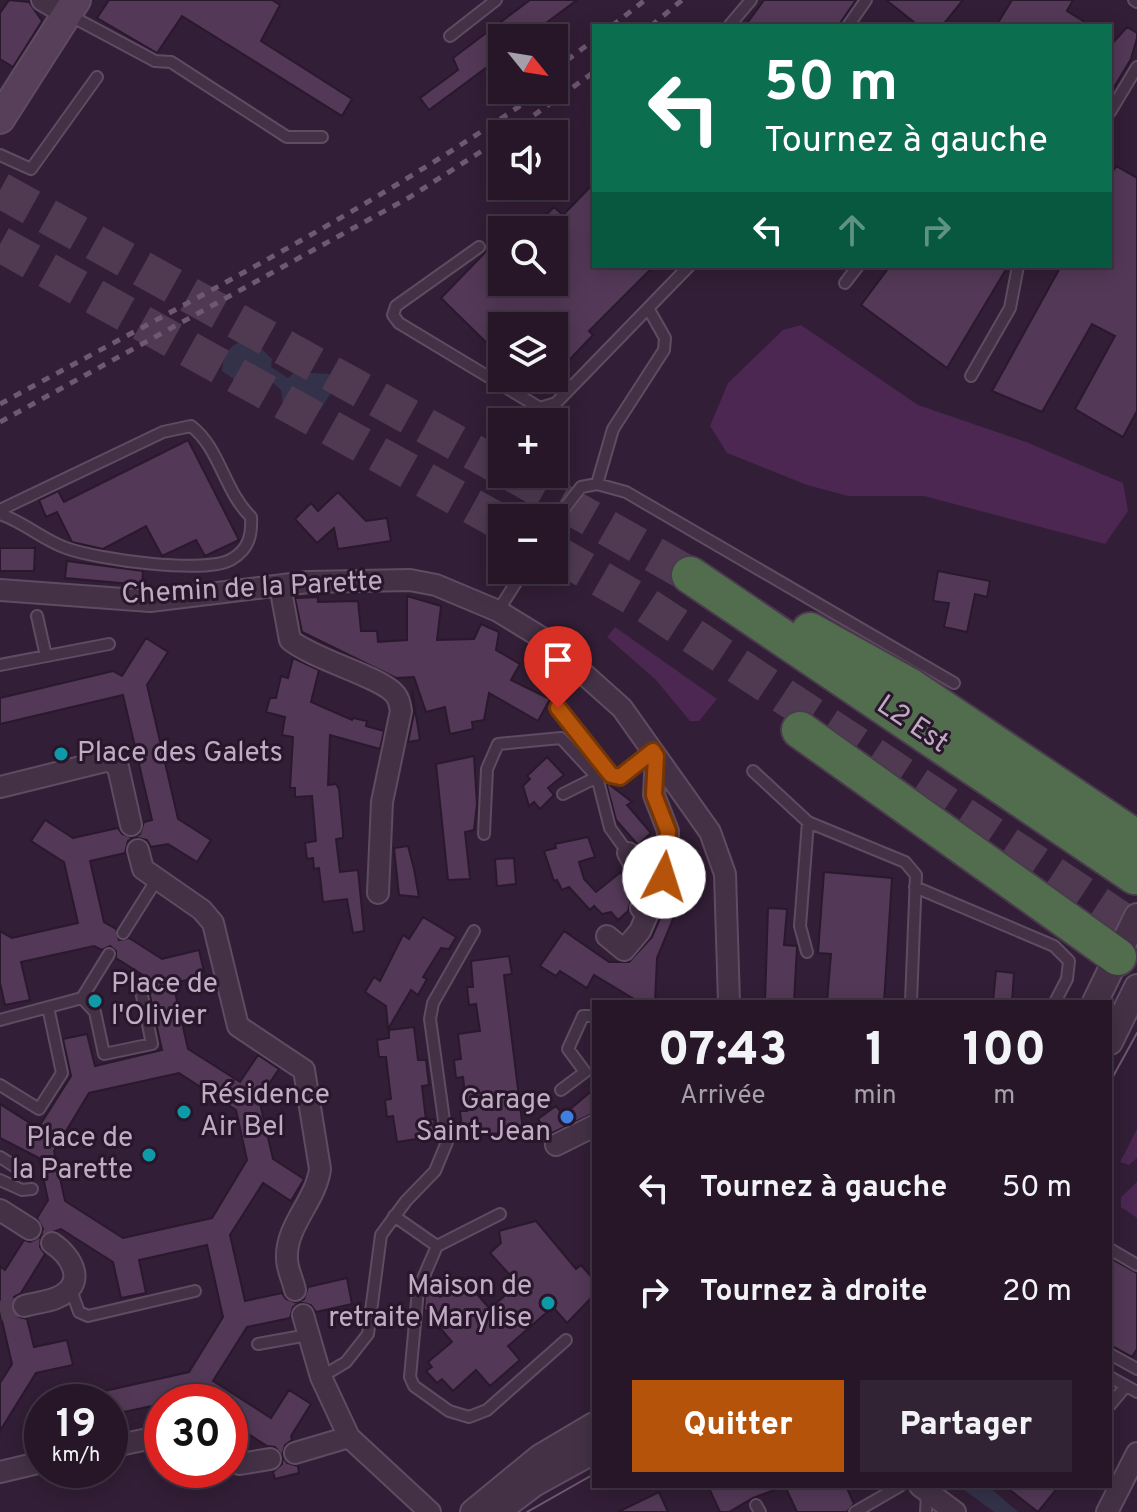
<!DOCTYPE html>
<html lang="fr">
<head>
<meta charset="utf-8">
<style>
  :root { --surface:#261628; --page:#322334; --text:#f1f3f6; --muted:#a49fa8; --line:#423545; --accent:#b45309 }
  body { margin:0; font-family:Overpass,sans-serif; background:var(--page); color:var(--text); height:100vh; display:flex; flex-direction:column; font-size:30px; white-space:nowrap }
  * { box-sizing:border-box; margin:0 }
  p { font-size:26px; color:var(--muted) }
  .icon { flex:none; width:44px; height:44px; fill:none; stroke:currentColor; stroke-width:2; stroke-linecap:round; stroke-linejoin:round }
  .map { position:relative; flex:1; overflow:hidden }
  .drawer { position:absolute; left:592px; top:1000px; width:520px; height:488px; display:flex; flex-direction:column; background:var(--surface); border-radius:0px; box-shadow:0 4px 20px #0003,0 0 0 2px var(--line) }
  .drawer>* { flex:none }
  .banner { position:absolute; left:592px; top:24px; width:520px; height:244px; border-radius:0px; box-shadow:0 4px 20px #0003,0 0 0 2px var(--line); background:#0b6e4f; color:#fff; overflow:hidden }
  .needle { width:52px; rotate:120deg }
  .buttons { position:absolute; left:488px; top:24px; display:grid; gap:16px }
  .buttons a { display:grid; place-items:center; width:80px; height:80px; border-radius:0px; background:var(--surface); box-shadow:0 4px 20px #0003,0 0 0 2px var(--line); font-size:40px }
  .speed { position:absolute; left:24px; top:1384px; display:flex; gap:16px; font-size:40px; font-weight:700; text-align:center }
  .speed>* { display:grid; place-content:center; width:104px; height:104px; border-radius:50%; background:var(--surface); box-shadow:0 4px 20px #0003,0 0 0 2px var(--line); line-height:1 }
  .speed small { font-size:20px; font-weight:400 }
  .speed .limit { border:12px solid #d22; background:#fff; color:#111 }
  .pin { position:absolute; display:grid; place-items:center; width:68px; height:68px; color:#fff; margin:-82px -34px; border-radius:50% 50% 50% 0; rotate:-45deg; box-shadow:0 0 8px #0007 }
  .pin .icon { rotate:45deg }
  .me { position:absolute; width:88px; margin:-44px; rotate:5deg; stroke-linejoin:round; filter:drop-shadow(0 0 6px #0008) }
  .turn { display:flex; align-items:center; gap:28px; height:168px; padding:0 40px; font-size:36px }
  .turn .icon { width:104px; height:104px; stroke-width:2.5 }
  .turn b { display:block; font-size:56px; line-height:68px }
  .lanes { display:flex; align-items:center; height:76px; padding:0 40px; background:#0003; justify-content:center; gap:40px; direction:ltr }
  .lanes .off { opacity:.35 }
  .eta { display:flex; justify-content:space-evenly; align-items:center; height:136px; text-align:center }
  .eta b { font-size:48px; font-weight:800; line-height:56px }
  .cta { display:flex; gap:16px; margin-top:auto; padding:16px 40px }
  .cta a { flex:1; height:92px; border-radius:0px; background:var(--accent); color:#fff; font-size:32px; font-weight:800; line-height:92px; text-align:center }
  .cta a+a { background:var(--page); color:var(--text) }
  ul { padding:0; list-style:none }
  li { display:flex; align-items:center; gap:24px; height:104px; padding:0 40px }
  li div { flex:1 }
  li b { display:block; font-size:30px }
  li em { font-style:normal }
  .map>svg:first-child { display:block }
  .green { fill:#34324a }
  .water { fill:#4b2751 }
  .building { fill:#533957; stroke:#2a192d; stroke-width:2; fill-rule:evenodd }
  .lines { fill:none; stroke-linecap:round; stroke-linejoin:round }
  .minor-tunnel { stroke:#4f3a52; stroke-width:20; stroke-dasharray:20 10; stroke-linecap:butt }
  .motorway-tunnel { stroke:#4f3a52; stroke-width:36; stroke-dasharray:36 18; stroke-linecap:butt }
  .service-casing { stroke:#5f4c62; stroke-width:14 }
  .minor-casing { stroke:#5f4c62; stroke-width:24 }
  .tertiary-casing { stroke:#5f4c62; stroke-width:28 }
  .secondary-casing { stroke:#5f4c62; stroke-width:32 }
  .motorway-casing { stroke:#4b394e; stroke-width:40 }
  .service { stroke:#443146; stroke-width:10 }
  .minor { stroke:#443146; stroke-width:20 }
  .tertiary { stroke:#443146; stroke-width:24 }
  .secondary { stroke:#573f5a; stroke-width:28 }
  .motorway { stroke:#516d4e; stroke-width:36 }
  .tram { stroke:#6f5873; stroke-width:2 }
  .rail { stroke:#6f5873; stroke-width:5; stroke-dasharray:8 8; stroke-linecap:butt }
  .route-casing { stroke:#753606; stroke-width:20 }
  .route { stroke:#b45309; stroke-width:14 }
  .culture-dot { fill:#0f9aa8; stroke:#28172b; stroke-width:3 }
  .shop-dot { fill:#3f7fe0; stroke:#28172b; stroke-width:3 }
  .labels { text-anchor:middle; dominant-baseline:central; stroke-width:6; stroke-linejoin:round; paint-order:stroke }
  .street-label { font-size:28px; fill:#c1abc4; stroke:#28172b }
  .poi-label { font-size:28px; fill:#c1abc4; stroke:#28172b; text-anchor:start }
</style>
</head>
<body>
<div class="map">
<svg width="1137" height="1512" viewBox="0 0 1137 1512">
  <rect width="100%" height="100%" fill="#321e36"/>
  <!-- green -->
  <path class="green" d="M250 338 272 359 271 367 288 378 295 372 329 374 333 390 320 410 297 413 283 405 281 390 263 374 250 384 238 382 222 371C224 351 231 344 250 338Z
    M959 1486H988L1018 1512H994Z"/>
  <!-- water -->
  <path class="water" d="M801 325 918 405 1026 442 1123 483 1128 511 1105 544 924 496H848L807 485 727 453 710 426 728 383 783 330Z
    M615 627 717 699 699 721H690L656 680 607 637Z
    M1137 1129V1158L1129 1165 1120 1162Z
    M1137 1182V1218L1121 1207V1197Z"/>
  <!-- building -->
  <path class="building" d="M9 0 29 2 42 21 13 67 0 59V13Z
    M109 0H272L280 5 261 41 352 99 342 116 182 16 157 53 97 18Z
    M530 0H577L526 38H502V56L429 110 420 98 458 70 453 58Z
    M764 0H856L838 26H745Z
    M886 0H963L942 26H919Z
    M1012 0H1073L1067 11 1091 26H996Z
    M1127 27 1137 33V38L1131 59 1110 94V46Z
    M1116 166 1137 178V411L1123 437 1075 409 1115 336 1092 324 1042 412 992 391 1061 266H1110V177Z
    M594 183V266H654L589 331 593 335 554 376V326H502V358L441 298 502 235V282H554V230H531L554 207 563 215Z
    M890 266H1008L947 368 861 305Z
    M188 440 239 540 205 556 196 540 162 556 146 526 103 549 72 542 57 512 46 517 39 500 58 491 64 502Z
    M338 492 366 521 387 518 391 541 338 549 334 528 317 543 295 519 311 503 318 511Z
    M0 548H35L34 571H0Z
    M67 561 143 571 142 585 65 578Z
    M938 571 990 581 987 597 975 594 967 632 944 627 949 603 933 601Z
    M407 596 441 606 437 640 474 639 481 624 499 632 496 650 520 664 511 680 550 699 538 721 489 693 484 720 472 722 473 729 450 734 445 707 426 712 414 677 396 678 302 632 295 598 318 597V602L358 601 361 631H377L378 642 407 640Z
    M146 638 168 652 147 685 178 819 211 840 197 862 168 844 151 847 147 840 135 837 128 841 125 853 90 861 104 922 116 929 119 940 129 938 162 959 199 950 205 976 173 983 188 1049 240 1082 258 1055 279 1069 259 1099 273 1159 304 1179 291 1201 263 1183 230 1235 245 1301 282 1293 286 1299 297 1303 304 1299 308 1287 347 1278 352 1304 316 1312 311 1305 300 1302 293 1307 290 1318 247 1327 213 1381 271 1418 289 1390 311 1404 291 1436 292 1440 285 1445 282 1456 275 1447 267 1446 230 1422V1402H206L212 1393 110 1415V1402H82V1396L189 1372 223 1317 207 1245 139 1260 146 1293 121 1298 113 1262 61 1229 41 1236 40 1247 45 1254 21 1293 14 1297 11 1309 15 1316 27 1319 34 1347 67 1340 73 1365 36 1373 0 1431V1383L12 1364 0 1312V1266L5 1270 24 1240 30 1242 40 1237 43 1229 37 1218 48 1200 39 1158 0 1138V1104L38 1128 71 1076 63 1039 87 1034 95 1066 162 1050 146 977 116 958V951L110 946 102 950 94 946 21 962 30 1000 5 1005 0 983V931L12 938 78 923 64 862 31 841 45 820 73 838 118 828 122 834 133 838 140 834 144 822 152 820 123 695 0 724V698L113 671 122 676ZM179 1073 236 1110 247 1160 212 1218 123 1238 65 1201 54 1151 89 1093Z
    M293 658 319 670 311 702 352 720 353 718 367 721 366 726 384 731 380 749 330 735 328 785 336 784 339 789 343 832V838L336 839 340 872 358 870 364 931 353 933 347 899 323 902 319 868 314 869 313 858 307 859 305 843 316 841 312 796 295 797V788H290L293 737 282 735 285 717 266 712 270 698H276L281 676 288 678Z
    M412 691 420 740 408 742 414 713Z
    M474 756 477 804 474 830 465 832 470 879 448 880 436 764Z
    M547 757 564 775 548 788 554 795 540 809 534 802 529 806 523 786 530 779 527 776Z
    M606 782 632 802 627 805 651 833 638 845 616 820Z
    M588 837 595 857 579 862 584 879 596 892 621 872 634 888 628 911 618 920 611 912 602 914 594 906 590 910 569 887 562 890 557 880 554 881 544 851 556 848 555 844Z
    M408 846 414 869 419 897 399 895 394 848Z
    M514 858 516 884 497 886 495 859Z
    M824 872 892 878 884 1002H827L831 954 818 953Z
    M672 891 678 907 657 958 655 1002H639L594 975 587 988 560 971 556 976 540 966 564 931 609 962H629L652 937Z
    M768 908 787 909 784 945 797 946 794 1002H765Z
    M423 917 456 937 449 949 441 948 423 977 427 979 418 995 411 990 388 1029 386 1006 365 992 374 977 380 981 403 935 409 939Z
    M509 956 512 974 504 975 523 1130 469 1137 468 1128H462L460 1111H467L463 1077 456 1078 454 1060 461 1059 458 1034 480 1031 476 1004 469 1005 467 987H473L471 961Z
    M996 971 1014 973 1012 1002H993Z
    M414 1027 418 1060H426L429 1085 422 1086 426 1120 434 1119 436 1136 397 1142 393 1116 387 1117 385 1100 391 1099 386 1057H379L377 1040 389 1038V1030Z
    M594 1089V1113L548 1135 538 1119 556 1106 563 1115Z
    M536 1221 576 1269 581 1265 594 1280V1295L567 1323 553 1307 508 1346 520 1360 490 1386 476 1370 453 1391 442 1379 437 1383 426 1371 432 1367 428 1362 452 1342 424 1309 425 1296 433 1290 440 1297 463 1278 490 1309 518 1284 490 1253 501 1243 499 1231Z
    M1110 1258 1137 1273V1349L1132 1357 1110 1345Z
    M283 1457 287 1463 298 1466 299 1473 275 1479 273 1472 282 1464Z
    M708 1486H846L854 1504 847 1512H797L785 1486 753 1498 729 1512H720Z
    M1005 1486H1059L1038 1512Z
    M659 1492 668 1512H618Z"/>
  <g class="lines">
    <!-- minor-tunnel -->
    <path class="minor-tunnel" d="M0 1311 24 1306"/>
    <!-- motorway-tunnel -->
    <path class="motorway-tunnel" d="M0 190 502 468
      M0 244 502 523
      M513 474 690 575
      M554 552 646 605 1137 930"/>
    <!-- service casing -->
    <g class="service-casing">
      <path id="service" d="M1134 0 1137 2
        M71 16 155 61 171 62 287 137H322
        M729 26 751 0
        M848 26 866 0
        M450 36 496 0
        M1110 112 1137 67
        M0 155 31 169 97 77
        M479 247 396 306 393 315 399 323 540 408 556 403 689 266
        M845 283 858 266
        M971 376 1010 308 1018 266
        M597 484 613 429 664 350 665 338 648 308
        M0 510 163 432 191 426C220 448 224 491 251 517 252 535 249 549 232 559 207 575 95 559 66 548 43 540 24 522 0 514
        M554 522 581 487 597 484 626 492 954 683
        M498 611 524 570
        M37 616 46 656
        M0 665 109 644
        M558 708 611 775 620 777 653 751
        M753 771 808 822 905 862 916 875 911 1002
        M563 794 597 777
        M484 834 487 769 498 744 561 738 597 777 610 828 628 853
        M915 887 1054 946 1069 961 1067 979 1055 1002
        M123 933 157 879
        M807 952 800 926 808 822
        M82 998 95 1012 104 1054 152 1044 140 986
        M0 1020 82 998 109 954
        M0 1085 39 1109 62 1073 48 1007
        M561 1090 585 1072 568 1049 583 1016H594
        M0 1157 17 1168
        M0 1180 22 1190 32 1189
        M394 1216 437 1246 500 1214
        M437 1246 418 1290 410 1377 414 1386 449 1411 469 1417 487 1410 566 1340
        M1110 1249 1137 1265
        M70 1287 79 1312 88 1316 195 1291
        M258 1344 308 1335
        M1110 1354 1137 1369
        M321 1377 346 1362 368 1334 381 1235 406 1201 435 1171 447 1142 430 1019 433 1003 474 931
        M1110 1377 1137 1392
        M1110 1405 1126 1386
        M756 1505 760 1512
        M855 1512 900 1486
        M926 1512 927 1493"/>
    </g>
    <!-- minor casing -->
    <g class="minor-casing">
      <path id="minor" d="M42 0 68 15
        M280 586 290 640C315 660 378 676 394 693 399 698 400 705 401 711L382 802 378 893
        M0 590 150 601 308 582 410 580 436 585 498 611 547 641 622 708 710 832 725 874 729 1002
        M0 787 109 760 118 767 131 825
        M138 850 143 869 202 910 213 923 238 1026 304 1070 320 1169C316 1201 285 1226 287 1259 287 1269 293 1280 295 1290
        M628 853 648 887 641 908
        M607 936 624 950 640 931 667 869 668 831 654 795 656 756
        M556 1145 594 1126
        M0 1210 30 1229
        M24 1306C34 1303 47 1302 56 1298 88 1285 73 1257 52 1243
        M303 1315 321 1377 349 1437 430 1512
        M110 1447 162 1436
        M295 1453 349 1437
        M230 1460 240 1464 270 1459
        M0 1472 42 1462
        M920 1486 955 1512
        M1107 1512 1137 1453"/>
    </g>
    <!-- tertiary casing -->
    <g class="tertiary-casing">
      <path id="tertiary" d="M1095 1002 1137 916
        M1110 1042 1137 987
        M473 1512 540 1457 594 1425
        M497 1512 534 1484 594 1451"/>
    </g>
    <!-- secondary casing -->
    <g class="secondary-casing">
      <path id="secondary" d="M0 119 76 0"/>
    </g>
    <!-- motorway casing -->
    <g class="motorway-casing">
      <path id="motorway" d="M690 575 1135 876
        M810 631 909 686 1137 839
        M800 730 1118 957"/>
    </g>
    <!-- service -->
    <use href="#service" class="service"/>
    <!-- minor -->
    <use href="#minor" class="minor"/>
    <!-- tertiary -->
    <use href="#tertiary" class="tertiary"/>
    <!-- secondary -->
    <use href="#secondary" class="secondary"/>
    <!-- motorway -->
    <use href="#motorway" class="motorway"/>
    <!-- tram -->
    <path class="tram" d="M1110 1082 1137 1033
      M527 1512 594 1474"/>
    <!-- rail -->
    <path class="rail" d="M612 26 645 0
      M651 26 682 0
      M554 70 594 40
      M508 134 594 72
      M0 404C184 304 371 210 543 90
      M0 422 410 197 502 138"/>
  </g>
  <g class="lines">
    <!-- route casing -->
    <g class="route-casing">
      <path id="route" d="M558 708 611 775 620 777 653 751 656 756 654 795 668 831 664 877"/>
    </g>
    <!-- route -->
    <use href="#route" class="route"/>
  </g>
  <!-- markers -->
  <g class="culture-dot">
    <circle cx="61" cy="754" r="8"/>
    <circle cx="95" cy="1001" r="8"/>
    <circle cx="184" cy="1112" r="8"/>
    <circle cx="149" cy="1155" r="8"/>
    <circle cx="548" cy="1303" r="8"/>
  </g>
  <circle class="shop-dot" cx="567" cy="1117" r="8"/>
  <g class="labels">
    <!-- street labels -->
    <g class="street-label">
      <text transform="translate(252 589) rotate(-3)">Chemin de la Parette</text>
      <text transform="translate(912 725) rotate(34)">L2 Est</text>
    </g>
    <!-- poi labels -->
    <g class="poi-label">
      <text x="77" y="754">Place des Galets</text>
      <text x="111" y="985">Place de<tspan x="111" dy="32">l'Olivier</tspan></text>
      <text x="200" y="1096">Résidence<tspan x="200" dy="32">Air Bel</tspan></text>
      <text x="551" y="1101" text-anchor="end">Garage<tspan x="551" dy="32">Saint-Jean</tspan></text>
      <text x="133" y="1139" text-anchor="end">Place de<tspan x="133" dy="32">la Parette</tspan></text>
      <text x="532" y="1287" text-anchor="end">Maison de<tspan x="532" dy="32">retraite Marylise</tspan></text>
    </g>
  </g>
</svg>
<div class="buttons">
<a><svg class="needle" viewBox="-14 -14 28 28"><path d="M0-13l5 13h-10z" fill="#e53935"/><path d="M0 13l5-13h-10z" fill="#a49fa8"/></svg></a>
<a><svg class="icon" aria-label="sound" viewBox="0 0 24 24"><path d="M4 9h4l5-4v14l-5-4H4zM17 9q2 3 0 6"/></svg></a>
<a><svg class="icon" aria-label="search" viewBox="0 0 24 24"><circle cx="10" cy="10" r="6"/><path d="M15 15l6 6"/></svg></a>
<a><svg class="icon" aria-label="layers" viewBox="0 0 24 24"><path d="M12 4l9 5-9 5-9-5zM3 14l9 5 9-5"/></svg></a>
<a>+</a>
<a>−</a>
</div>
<div class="speed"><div>19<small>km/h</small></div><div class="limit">30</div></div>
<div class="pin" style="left:558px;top:708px;background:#d93025"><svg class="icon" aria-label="arrive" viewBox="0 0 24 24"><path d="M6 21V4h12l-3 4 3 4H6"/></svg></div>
<svg class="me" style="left:664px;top:877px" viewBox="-20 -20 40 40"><circle r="19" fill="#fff"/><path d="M0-13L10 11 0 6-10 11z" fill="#b45309"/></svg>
<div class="banner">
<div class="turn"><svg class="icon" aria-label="left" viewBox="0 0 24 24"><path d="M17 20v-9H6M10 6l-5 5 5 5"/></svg><div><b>50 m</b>Tournez à gauche</div></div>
<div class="lanes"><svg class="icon" aria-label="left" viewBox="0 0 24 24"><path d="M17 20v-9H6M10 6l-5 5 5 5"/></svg><svg class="icon off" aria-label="ahead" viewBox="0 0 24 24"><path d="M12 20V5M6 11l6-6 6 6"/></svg><svg class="icon off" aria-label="right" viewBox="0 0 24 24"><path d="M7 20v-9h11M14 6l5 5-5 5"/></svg></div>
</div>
<section class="drawer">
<div class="eta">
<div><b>07:43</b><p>Arrivée</p></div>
<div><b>1</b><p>min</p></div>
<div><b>100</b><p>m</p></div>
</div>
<ul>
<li><svg class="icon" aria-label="left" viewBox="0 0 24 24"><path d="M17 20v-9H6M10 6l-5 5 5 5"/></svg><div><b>Tournez à gauche</b></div><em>50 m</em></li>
<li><svg class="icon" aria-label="right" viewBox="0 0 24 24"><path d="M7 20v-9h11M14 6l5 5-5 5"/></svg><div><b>Tournez à droite</b></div><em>20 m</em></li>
</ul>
<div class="cta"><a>Quitter</a><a>Partager</a></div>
</section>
</div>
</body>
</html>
